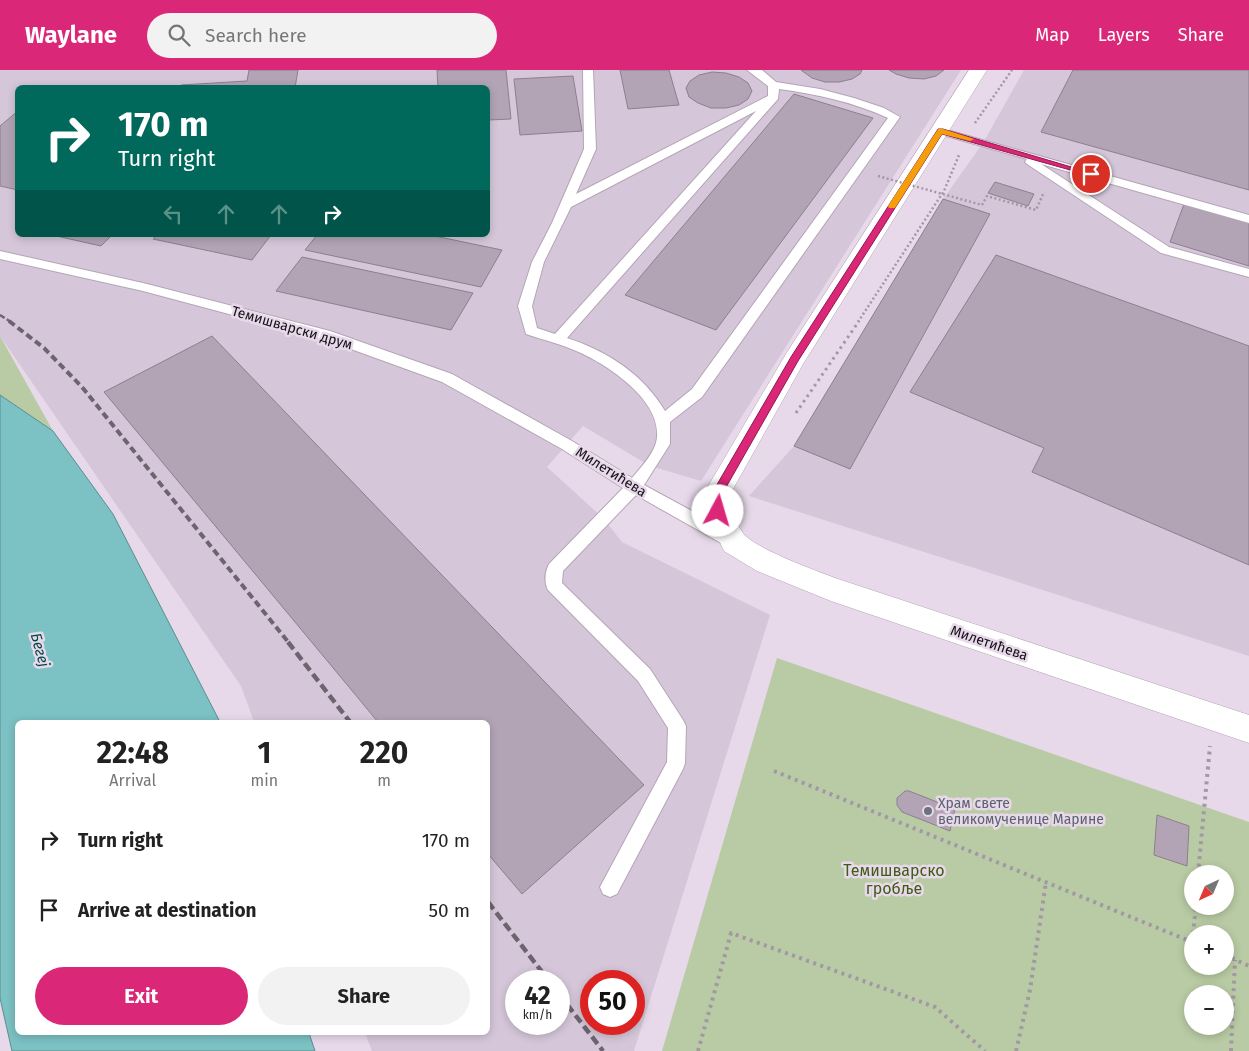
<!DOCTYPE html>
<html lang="en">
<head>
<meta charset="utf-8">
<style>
  :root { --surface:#fff; --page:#f2f2f2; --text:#222; --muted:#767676; --accent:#db2777 }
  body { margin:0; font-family:"Fira Sans",sans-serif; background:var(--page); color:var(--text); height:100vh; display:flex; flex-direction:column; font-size:19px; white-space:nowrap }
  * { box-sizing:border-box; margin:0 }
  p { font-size:16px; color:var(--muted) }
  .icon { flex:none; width:28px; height:28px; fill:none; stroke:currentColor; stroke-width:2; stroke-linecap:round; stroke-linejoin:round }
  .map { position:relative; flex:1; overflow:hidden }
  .drawer { position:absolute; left:15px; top:650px; width:475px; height:315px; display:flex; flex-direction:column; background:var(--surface); border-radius:8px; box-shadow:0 2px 8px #0003 }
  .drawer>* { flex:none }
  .banner { position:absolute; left:15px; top:15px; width:475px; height:152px; border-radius:8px; box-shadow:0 2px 8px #0003; background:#00695c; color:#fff; overflow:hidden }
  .needle { width:32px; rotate:224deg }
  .fabs { position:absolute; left:1184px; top:795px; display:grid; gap:10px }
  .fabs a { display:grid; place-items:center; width:50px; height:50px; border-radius:50%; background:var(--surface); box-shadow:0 2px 8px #0003; font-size:25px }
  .speed { position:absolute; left:505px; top:900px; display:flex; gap:10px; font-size:25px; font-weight:700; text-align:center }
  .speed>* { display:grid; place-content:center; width:65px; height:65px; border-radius:50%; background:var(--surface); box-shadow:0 2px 8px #0003; line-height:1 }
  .speed small { font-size:12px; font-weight:400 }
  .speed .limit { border:8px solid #d22; background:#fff; color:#111 }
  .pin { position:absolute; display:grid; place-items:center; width:42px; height:42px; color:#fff; margin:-21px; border:2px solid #fff; border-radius:50%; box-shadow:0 1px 5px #0007 }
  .me { position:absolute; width:55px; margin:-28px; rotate:6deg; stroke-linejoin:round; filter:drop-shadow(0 0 4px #0008) }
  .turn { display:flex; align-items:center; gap:18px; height:105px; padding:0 20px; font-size:22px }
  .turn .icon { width:65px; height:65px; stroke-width:2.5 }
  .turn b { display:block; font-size:35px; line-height:42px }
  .lanes { display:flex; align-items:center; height:48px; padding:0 20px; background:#0003; justify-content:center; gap:25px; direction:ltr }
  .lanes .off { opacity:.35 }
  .eta { display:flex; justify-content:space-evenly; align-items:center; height:85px; text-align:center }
  .eta b { font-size:30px; font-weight:700; line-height:35px }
  .cta { display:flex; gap:10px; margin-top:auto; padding:10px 20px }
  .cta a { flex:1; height:58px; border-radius:30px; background:var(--accent); color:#fff; font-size:20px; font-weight:700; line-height:58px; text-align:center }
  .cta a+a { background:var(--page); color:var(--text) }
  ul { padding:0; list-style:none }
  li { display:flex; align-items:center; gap:15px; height:70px; padding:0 20px }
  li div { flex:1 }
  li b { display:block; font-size:19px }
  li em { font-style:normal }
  header { display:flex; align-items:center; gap:30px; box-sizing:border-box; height:70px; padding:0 25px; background:var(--accent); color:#fff }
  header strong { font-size:24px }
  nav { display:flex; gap:28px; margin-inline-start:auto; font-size:18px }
  .search { width:350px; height:45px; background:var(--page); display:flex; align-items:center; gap:12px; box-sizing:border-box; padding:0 18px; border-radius:28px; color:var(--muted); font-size:19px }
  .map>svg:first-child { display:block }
  .industrial { fill:#d5c7d9; fill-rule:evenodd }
  .green { fill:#b9cba4; fill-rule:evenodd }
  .water { fill:#7cc1c3; stroke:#5d8c8f }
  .building { fill:#b2a4b5; stroke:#8d7f8f }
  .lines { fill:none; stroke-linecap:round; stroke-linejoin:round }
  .lane-casing { stroke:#b4a5b6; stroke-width:2 }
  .secondary-casing { stroke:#b4a5b6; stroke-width:1 }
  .path-far2 { stroke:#a297a5; stroke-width:2.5; stroke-dasharray:2 2.5; stroke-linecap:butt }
  .path-far1 { stroke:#a297a5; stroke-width:3; stroke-dasharray:2.5 4; stroke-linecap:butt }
  .path { stroke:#a297a5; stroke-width:4; stroke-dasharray:3 4.5; stroke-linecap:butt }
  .lane { fill:#fff; fill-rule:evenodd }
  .secondary { fill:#fff; fill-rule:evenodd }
  .rail-far2 { stroke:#6d646f; stroke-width:2.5; stroke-dasharray:5.5 2.5; stroke-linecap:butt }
  .rail-far1 { stroke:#6d646f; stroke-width:4; stroke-dasharray:7 4; stroke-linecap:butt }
  .rail { stroke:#6d646f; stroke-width:4.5; stroke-dasharray:9 4.5; stroke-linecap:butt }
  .path-bridge { stroke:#a297a5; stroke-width:2.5; stroke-dasharray:2 2.5; stroke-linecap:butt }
  .route { fill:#db2777; stroke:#8e194d }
  .slow { fill:#f59e0b }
  .worship-dot { fill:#6b7280; stroke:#e7d9ea; stroke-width:2 }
  .labels { text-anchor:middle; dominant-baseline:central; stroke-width:5; stroke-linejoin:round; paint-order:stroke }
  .street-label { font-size:14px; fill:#151016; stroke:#e7d9ea }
  .worship-label { font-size:14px; fill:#5b616d; stroke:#e7d9ea; text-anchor:start }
  .water-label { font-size:15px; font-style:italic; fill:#014547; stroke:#e7d9ea }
  .near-park-label { font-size:16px; fill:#415b16; stroke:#e7d9ea }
</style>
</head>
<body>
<header>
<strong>Waylane</strong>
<div class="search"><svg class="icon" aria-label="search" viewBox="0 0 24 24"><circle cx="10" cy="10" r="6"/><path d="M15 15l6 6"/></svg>Search here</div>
<nav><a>Map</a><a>Layers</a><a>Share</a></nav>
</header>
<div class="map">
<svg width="1249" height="981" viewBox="0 0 1249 981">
  <rect width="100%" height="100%" fill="#e7d9ea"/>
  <!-- industrial -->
  <path class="industrial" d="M0 0H961L701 411 650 396 583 356 547 397 603 448 622 472 770 545 634 981H372L365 963 488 962V652H254L241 616 0 266ZM18 18H488V165H18ZM516 911H559V954H516ZM591 911H634V954H591Z
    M1024 0H1249V586L749 426 794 376 943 129 983 73Z"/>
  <!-- green -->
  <path class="green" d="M0 266 53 361 0 325Z
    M777 588 1249 752V981H662ZM1192 804H1225V836H1192ZM1192 864H1225V896H1192ZM1192 924H1225V956H1192Z"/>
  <!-- water -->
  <path class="water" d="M0 325 53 361 113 444 220 652H18V962L309 963 315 981H12L0 928Z"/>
  <!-- building -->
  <path class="building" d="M249 0H298L295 18H181V15L247 11Z
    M437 0H506L511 49 488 50V18H438Z
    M620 0H669L679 35 628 39Z
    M801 0H862L860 4 852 9 839 12H825L812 8Z
    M889 0H944L936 6 924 9 909 8 896 4Z
    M1073 0H1249V120L1041 62Z
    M712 2 726 3 739 7 748 13 752 21 748 29 739 35 726 38H711L698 33 689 27 686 18 690 11 699 5Z
    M573 6 582 61 520 65 514 9Z
    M794 24 873 48 716 260 625 225Z
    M18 41V79L15 81 18 82V120L0 116V56Z
    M995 112 1034 124 1028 136 988 123Z
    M943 129 990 144 850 399 794 376Z
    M1184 134 1249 153V196L1170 172Z
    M52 165H112L101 176Z
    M157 165H271L252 190 153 169Z
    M317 165H430L502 180 481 217 305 180Z
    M996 185 1249 276V495L1032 402 1044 378 910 322Z
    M302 187 473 223 451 260 276 221Z
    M212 266 644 715 522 824 488 784V652H378L104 322Z
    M905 721H909L955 739 950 761 902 742 897 735V728Z
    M1157 745 1189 756 1187 796 1154 785Z"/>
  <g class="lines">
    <!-- lane casing -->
    <g class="lane-casing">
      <path id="lane" d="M583 0H593L596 79 576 124 768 26V16L747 0H762L776 12 820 19 854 28 884 38 900 47 702 327 670 352V374L644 415 740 467 742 472 740 477 734 479 728 477 636 425 563 501 562 513 650 599 683 650 686 656 685 693 683 699 617 824 610 827 603 824 600 817 667 692 668 658 638 611 548 520C544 512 545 502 549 494L623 418 562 379 442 312 326 270 143 221 0 189V181L143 213 330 261 452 304 572 371 632 408C640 398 652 386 656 373 666 334 611 297 581 283 564 275 544 270 526 264L518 236 532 192 552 153 584 79ZM779 19C817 24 853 32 888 48L692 319 665 341C643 304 607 281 567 268L778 29ZM756 41 555 264 537 258 532 236 544 192 571 137Z
        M940 58 1249 145V153L1041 94 1169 177 1249 199V207L1161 183 1027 94 1025 92 1027 89 936 63 934 61Z"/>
    </g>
    <!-- secondary casing -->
    <g class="secondary-casing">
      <path id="secondary" d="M969 0H987L803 294 733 419C732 436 733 449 743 463 753 478 819 502 838 509L1249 645V673L831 531 757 501 724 481 706 441 707 418 786 284Z"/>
    </g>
    <!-- path-far2 -->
    <path class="path-far2" d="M975 53 1012 0
      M982 135 987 126 1036 140 1044 122
      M858 252 944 121 959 85"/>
    <!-- path-far1 -->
    <path class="path-far1" d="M796 343 859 251"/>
    <!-- path -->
    <path class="path" d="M774 701 1192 872
      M1198 804 1210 676
      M1193 864 1196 836
      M1225 885 1249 896
      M698 981 731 863 935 937 985 981
      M1016 981 1030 920 1046 812
      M1231 981 1235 890"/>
    <!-- lane -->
    <use href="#lane" class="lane"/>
    <!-- secondary -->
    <use href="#secondary" class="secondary"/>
    <!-- rail-far2 -->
    <path class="rail-far2" d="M0 245 11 252"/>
    <!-- rail-far1 -->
    <path class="rail-far1" d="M9 251 44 278 82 317 289 573"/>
    <!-- rail -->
    <path class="rail" d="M288 572 350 652
      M488 832 549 911
      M559 924 603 981"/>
    <!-- path-bridge -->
    <path class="path-bridge" d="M878 106 982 135"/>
  </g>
  <!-- route -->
  <path class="route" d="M938 59H943L1095 104 1088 105 942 64 798 291 725 419 722 444H715L713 441 715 418 791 287Z"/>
  <!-- slow -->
  <path class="slow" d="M938 59H943L974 69 970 71 942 64 895 138H889L888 136Z"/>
  <!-- markers -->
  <circle class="worship-dot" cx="928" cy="741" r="5"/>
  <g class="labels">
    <!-- street labels -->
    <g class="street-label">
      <text transform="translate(292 258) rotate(16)">Темишварски друм</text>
      <text transform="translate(611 402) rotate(32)">Милетићева</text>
      <text transform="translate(989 573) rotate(19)">Милетићева</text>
    </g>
    <!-- worship labels -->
    <g class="worship-label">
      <text x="938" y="733">Храм свете<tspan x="938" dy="16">великомученице Марине</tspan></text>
    </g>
    <!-- water labels -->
    <g class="water-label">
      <text transform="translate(40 580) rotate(74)">Бегеј</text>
    </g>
    <!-- near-park labels -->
    <g class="near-park-label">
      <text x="894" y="800">Темишварско<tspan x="894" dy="18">гробље</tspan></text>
    </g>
  </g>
</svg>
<div class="fabs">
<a><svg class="needle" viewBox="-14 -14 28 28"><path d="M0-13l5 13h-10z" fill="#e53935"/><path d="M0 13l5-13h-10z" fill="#767676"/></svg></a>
<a>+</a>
<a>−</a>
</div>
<div class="speed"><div>42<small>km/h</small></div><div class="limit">50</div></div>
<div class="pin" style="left:1091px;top:104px;background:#d93025"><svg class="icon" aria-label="arrive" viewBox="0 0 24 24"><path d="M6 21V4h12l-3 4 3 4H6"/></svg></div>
<svg class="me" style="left:718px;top:441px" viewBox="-20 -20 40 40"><circle r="19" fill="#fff"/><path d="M0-13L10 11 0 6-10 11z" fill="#db2777"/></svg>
<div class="banner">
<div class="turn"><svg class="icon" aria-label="right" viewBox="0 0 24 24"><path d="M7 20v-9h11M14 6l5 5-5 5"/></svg><div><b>170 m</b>Turn right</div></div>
<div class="lanes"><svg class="icon off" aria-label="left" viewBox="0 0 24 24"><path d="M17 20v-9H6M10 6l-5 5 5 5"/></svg><svg class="icon off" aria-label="ahead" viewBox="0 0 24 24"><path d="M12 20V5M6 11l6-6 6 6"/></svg><svg class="icon off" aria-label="ahead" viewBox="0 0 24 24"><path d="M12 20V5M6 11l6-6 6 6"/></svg><svg class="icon" aria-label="right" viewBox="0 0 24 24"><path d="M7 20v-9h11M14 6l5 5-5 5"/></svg></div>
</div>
<section class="drawer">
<div class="eta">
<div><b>22:48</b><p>Arrival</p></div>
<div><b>1</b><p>min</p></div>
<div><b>220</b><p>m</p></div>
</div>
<ul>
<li><svg class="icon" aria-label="right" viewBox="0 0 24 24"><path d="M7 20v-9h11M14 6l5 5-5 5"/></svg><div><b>Turn right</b></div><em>170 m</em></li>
<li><svg class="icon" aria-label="arrive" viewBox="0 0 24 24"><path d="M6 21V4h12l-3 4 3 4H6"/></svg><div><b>Arrive at destination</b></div><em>50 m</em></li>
</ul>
<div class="cta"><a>Exit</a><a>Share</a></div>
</section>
</div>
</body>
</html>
